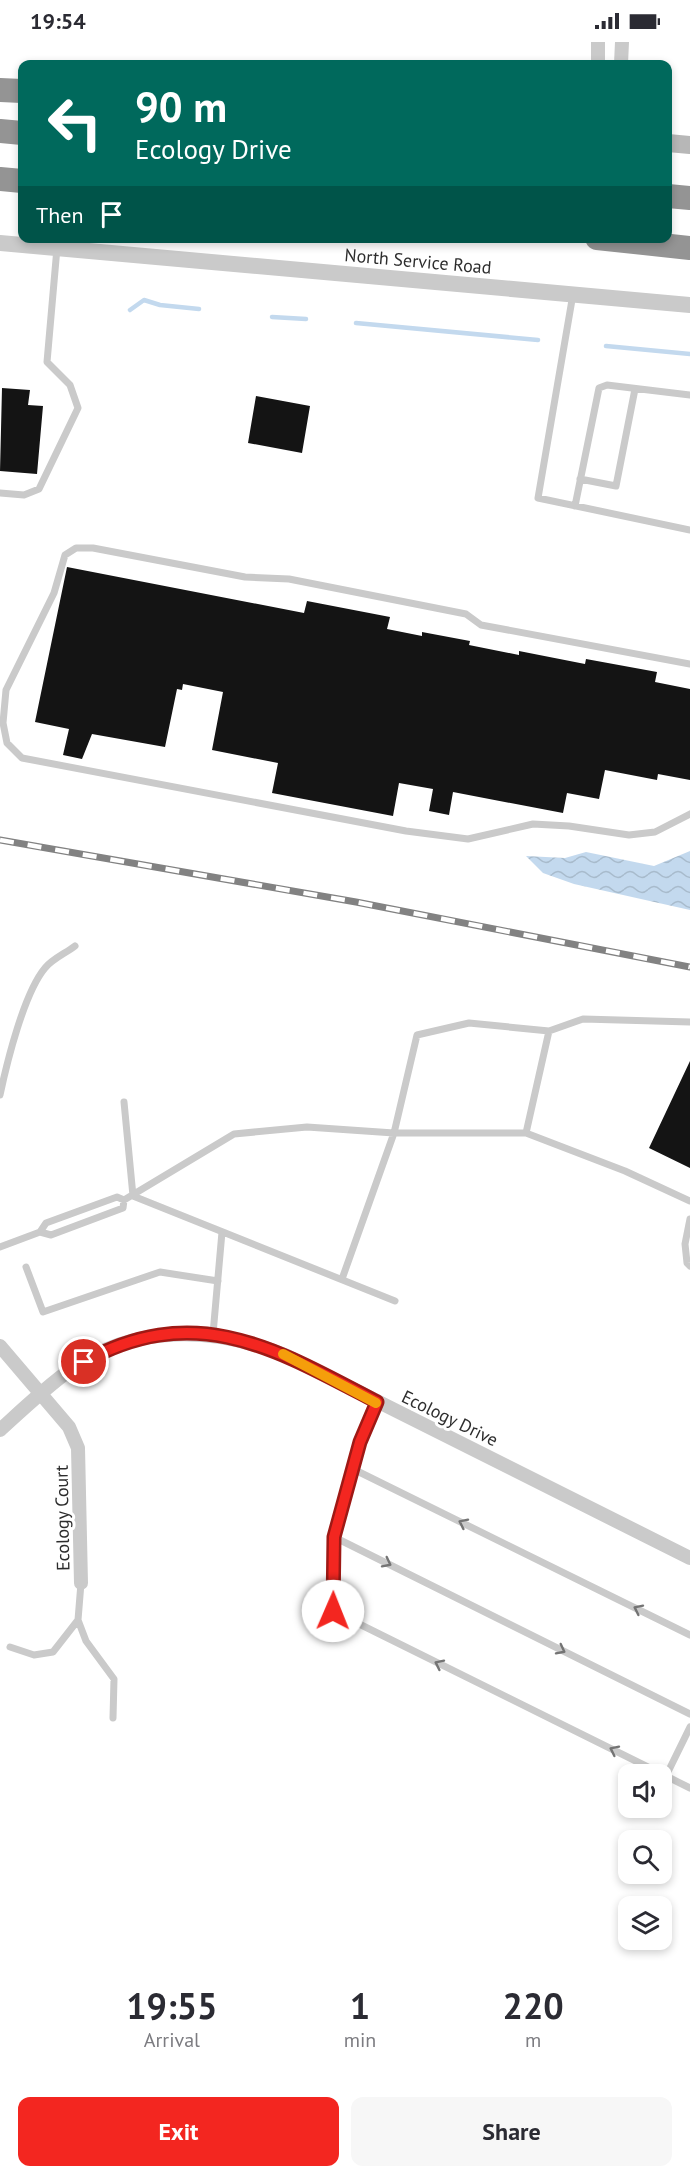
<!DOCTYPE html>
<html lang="en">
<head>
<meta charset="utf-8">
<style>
  :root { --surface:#fff; --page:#f7f7f7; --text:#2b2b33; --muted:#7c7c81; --accent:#f32620 }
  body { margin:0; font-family:"PT Sans",sans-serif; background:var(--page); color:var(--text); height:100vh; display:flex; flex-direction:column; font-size:22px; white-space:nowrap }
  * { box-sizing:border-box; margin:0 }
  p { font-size:20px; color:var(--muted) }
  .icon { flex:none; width:33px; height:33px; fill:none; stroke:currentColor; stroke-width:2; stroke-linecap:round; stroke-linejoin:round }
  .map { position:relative; height:1926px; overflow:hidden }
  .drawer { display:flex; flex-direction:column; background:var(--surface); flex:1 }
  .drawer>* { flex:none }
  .banner { position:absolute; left:18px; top:18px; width:654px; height:183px; border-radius:12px; box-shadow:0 3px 9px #0003; background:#00695c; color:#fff; overflow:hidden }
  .controls { position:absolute; left:618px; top:1722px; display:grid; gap:12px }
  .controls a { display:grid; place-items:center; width:54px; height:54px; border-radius:12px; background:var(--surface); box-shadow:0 3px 9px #0003; font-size:30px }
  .pin { position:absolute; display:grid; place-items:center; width:51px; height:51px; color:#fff; margin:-26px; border:3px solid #fff; border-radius:50%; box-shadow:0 2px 6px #0007 }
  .me { position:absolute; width:66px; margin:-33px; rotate:1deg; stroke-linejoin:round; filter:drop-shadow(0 0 4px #0008) }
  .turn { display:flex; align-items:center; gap:21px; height:126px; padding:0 18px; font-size:27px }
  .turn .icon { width:78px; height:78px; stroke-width:2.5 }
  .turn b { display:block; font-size:42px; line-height:51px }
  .then { display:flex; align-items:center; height:57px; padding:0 18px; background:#0003; gap:12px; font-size:22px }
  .eta { display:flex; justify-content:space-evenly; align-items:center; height:102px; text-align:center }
  .eta b { font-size:36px; font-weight:700; line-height:42px }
  .button { display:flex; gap:12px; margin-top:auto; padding:12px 18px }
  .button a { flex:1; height:69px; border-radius:12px; background:var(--accent); color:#fff; font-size:24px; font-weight:700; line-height:69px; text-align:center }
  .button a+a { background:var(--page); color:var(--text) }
  .status { display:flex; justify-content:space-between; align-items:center; height:42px; padding:0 30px; background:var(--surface); direction:ltr }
  .status svg { height:16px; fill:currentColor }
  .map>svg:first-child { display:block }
  .water { fill:url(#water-waves) }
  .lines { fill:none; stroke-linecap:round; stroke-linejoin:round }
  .stream { stroke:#c3d9ee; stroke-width:4.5 }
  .building { fill:#141414 }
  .service { stroke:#cacaca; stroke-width:7 }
  .minor { stroke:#cacaca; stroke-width:14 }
  .tertiary { stroke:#cacaca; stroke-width:16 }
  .secondary { stroke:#b7b7b7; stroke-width:18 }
  .motorway { stroke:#949494; stroke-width:24 }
  .rail-casing { stroke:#828282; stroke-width:7 }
  .rail { stroke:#fff; stroke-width:4.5; stroke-dasharray:14; stroke-linecap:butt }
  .oneway { stroke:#747474 }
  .route-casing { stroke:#9e1915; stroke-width:15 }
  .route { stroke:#f32620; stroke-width:10 }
  .slow { stroke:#f59e0b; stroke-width:10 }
  .labels { text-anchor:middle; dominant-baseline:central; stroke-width:6; stroke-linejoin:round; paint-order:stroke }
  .street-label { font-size:18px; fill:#2d2d2d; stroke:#fff }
</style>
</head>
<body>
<div class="status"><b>19:54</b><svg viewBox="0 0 49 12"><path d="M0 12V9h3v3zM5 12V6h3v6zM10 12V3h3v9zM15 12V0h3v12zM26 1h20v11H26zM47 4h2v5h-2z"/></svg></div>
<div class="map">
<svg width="690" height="1926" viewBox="0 0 690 1926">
  <defs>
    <pattern id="water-waves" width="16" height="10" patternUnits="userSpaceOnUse" patternTransform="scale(1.5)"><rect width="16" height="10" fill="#c3d9ee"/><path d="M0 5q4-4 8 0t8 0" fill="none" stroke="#a8bbcc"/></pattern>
  </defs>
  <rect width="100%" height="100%" fill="#fff"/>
  <!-- water -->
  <path class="water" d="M690 809V868L574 842 543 831 526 814 565 816 586 810 654 824Z"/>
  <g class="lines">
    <!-- stream -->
    <path class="stream" d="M130 268 144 258 160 263 199 267
      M272 275 306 277
      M356 281 538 298
      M606 304 690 312"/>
  </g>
  <!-- building -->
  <path class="building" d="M2 346 30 348 28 363 43 364 37 432 0 429Z
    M256 354 310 364 302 411 248 401Z
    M67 525 304 571 307 559 390 575 387 587 422 594V590L470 599 469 603 519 613V609L585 622 586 617 657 630 655 640 690 647V738L658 732 657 738 605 728 599 757 567 751 563 771 453 750 449 773 429 769 433 747 399 741 393 774 272 751 278 721 212 708 223 650 183 642 182 648 177 647 165 705 92 692 82 717 63 713 69 687 35 680Z
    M690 1019V1126L649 1106Z"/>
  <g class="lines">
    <!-- service -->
    <path class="service" d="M573 252 538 456 690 488
      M580 437 616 444 635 347
      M0 451 24 453 39 447 78 366 70 343 47 320 57 206
      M575 464 599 346 607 343 690 353
      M690 622 481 583 466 572 289 537 245 535 93 506H76L65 513 54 551 6 648 3 681 7 701 22 716 406 789 468 797 533 782 569 784 629 793 655 790 690 772
      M0 1053C7 1020 24 951 45 926 52 917 66 911 75 904
      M124 1060 133 1154
      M526 1091 549 989
      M133 1154 395 1259
      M690 1177 685 1202 687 1221 690 1224
      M40 1190 46 1181 117 1155 124 1158
      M0 1205 40 1190 51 1193 123 1166 124 1158 234 1092 307 1085 394 1091H526L625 1129 690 1159
      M26 1225 43 1270 160 1230 218 1239
      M342 1237 394 1091 417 993 469 981 549 989 583 977 690 980
      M213 1292 222 1190
      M377 1360 360 1400 334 1495 333 1569 666 1734
      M353 1427 690 1593
      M334 1495 690 1672
      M81 1541 78 1578 86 1599 114 1637 113 1676
      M10 1605 34 1613 53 1610 78 1578
      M690 1685 666 1734 690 1746"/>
    <!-- minor -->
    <path class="minor" d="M598 22V0
      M621 22 622 0
      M0 1304 69 1385 78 1406 81 1541
      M0 1388C23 1367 45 1346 70 1328 135 1281 216 1285 287 1314L690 1516"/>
    <!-- tertiary -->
    <path class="tertiary" d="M0 201 690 263"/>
    <!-- secondary -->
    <path class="secondary" d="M668 101 690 103"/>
    <!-- motorway -->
    <path class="motorway" d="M0 48 22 49
      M0 89 22 91
      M0 137 22 139
      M668 154 690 156
      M597 196 690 206"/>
    <!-- rail casing -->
    <g class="rail-casing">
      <path id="rail" d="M0 798 356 860 690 925"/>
    </g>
    <!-- rail -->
    <use href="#rail" class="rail"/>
  </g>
  <!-- one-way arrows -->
  <defs><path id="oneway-chevron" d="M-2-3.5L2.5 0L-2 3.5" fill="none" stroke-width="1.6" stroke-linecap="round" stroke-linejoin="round" transform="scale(1.5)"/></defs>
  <g class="oneway">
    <use href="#oneway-chevron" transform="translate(463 1481) rotate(-154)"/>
    <use href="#oneway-chevron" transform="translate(387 1521) rotate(27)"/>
    <use href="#oneway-chevron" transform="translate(638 1567) rotate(-154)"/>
    <use href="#oneway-chevron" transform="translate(561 1608) rotate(27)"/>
    <use href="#oneway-chevron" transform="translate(439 1622) rotate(-154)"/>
    <use href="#oneway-chevron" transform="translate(614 1708) rotate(-154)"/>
  </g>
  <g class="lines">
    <!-- route casing -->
    <g class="route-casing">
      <path id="route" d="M84 1320C196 1258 276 1307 377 1360L360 1400 334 1495 333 1569"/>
    </g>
    <!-- route -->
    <use href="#route" class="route"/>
    <!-- slow -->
    <path class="slow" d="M283 1312 376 1361"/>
  </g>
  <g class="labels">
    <!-- street labels -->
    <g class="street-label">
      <text transform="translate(418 219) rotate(5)">North Service Road</text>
      <text transform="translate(450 1376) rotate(26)">Ecology Drive</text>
      <text transform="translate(62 1476) rotate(-91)">Ecology Court</text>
    </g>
  </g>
</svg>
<div class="controls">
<a><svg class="icon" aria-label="sound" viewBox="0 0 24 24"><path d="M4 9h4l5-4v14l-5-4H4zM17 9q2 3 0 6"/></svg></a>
<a><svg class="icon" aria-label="search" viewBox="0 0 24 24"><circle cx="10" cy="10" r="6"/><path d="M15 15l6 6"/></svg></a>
<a><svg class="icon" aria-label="layers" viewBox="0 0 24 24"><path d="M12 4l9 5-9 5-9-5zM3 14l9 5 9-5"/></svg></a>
</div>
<div class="pin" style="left:84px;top:1320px;background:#d93025"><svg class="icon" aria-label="arrive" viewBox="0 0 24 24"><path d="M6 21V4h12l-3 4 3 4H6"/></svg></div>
<svg class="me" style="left:333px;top:1569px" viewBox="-20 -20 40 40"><circle r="19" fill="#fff"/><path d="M0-13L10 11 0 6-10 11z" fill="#f32620"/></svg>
<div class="banner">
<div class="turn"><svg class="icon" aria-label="left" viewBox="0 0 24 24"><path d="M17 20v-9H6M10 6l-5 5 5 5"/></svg><div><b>90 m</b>Ecology Drive</div></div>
<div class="then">Then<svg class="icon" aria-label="arrive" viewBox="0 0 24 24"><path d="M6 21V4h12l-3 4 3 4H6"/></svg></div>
</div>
</div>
<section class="drawer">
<div class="eta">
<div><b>19:55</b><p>Arrival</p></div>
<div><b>1</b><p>min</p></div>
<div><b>220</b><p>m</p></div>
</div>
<div class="button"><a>Exit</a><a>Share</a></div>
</section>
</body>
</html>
